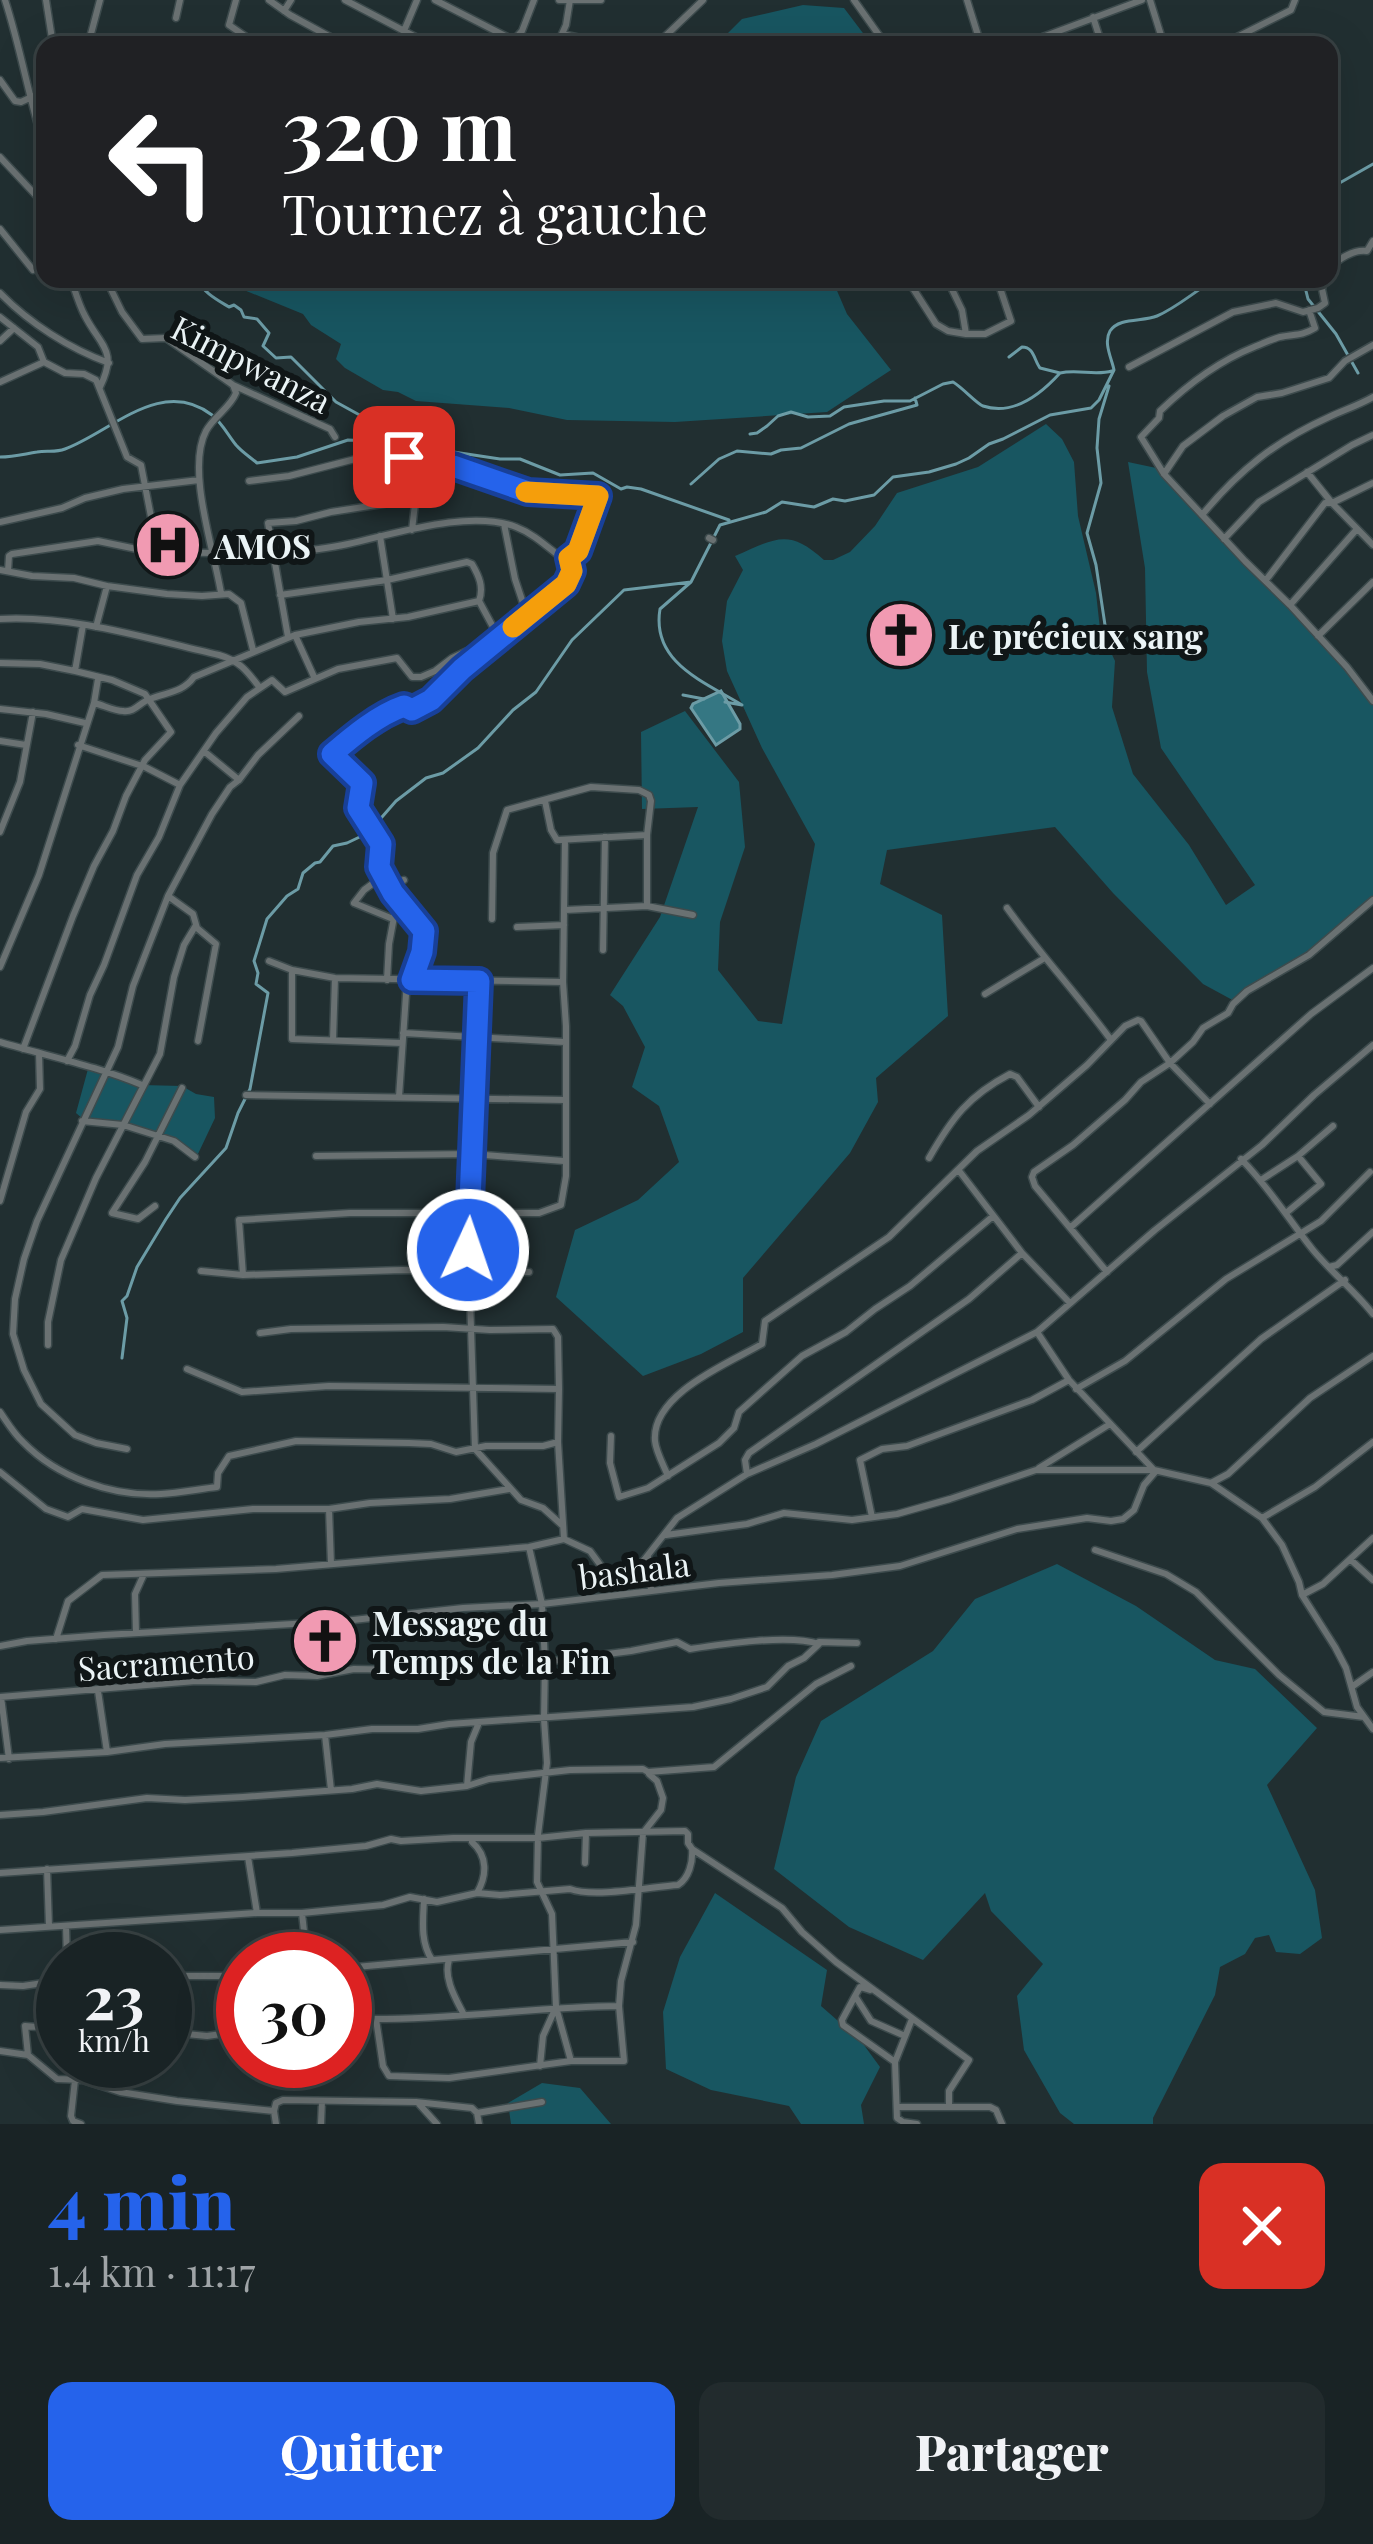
<!DOCTYPE html>
<html lang="fr">
<head>
<meta charset="utf-8">
<style>
  :root { --surface:#192325; --page:#222b2d; --text:#f1f3f6; --muted:#9fa4a7; --line:#374042; --accent:#2563eb }
  body { margin:0; font-family:"Playfair Display",serif; background:var(--page); color:var(--text); height:100vh; display:flex; flex-direction:column; font-size:45px; white-space:nowrap }
  * { box-sizing:border-box; margin:0 }
  p { font-size:39px; color:var(--muted) }
  .icon { flex:none; width:66px; height:66px; fill:none; stroke:currentColor; stroke-width:2; stroke-linecap:round; stroke-linejoin:round }
  .map { position:relative; height:2124px; overflow:hidden }
  .details { display:flex; flex-direction:column; background:var(--surface); flex:1 }
  .details>* { flex:none }
  .top-card { position:absolute; left:36px; top:36px; width:1302px; height:252px; border-radius:24px; box-shadow:0 12px 48px #0002,0 0 0 3px var(--line); background:#202124; color:#fff; overflow:hidden }
  .speed { position:absolute; left:36px; top:1932px; display:flex; gap:24px; font-size:60px; font-weight:700; text-align:center }
  .speed>* { display:grid; place-content:center; width:156px; height:156px; border-radius:50%; background:var(--surface); box-shadow:0 12px 48px #0002,0 0 0 3px var(--line); line-height:1 }
  .speed small { font-size:30px; font-weight:400 }
  .speed .limit { border:18px solid #d22; background:#fff; color:#111 }
  .pin { position:absolute; display:grid; place-items:center; width:102px; height:102px; color:#fff; margin:-51px; border-radius:24px; box-shadow:0 6px 18px #0006 }
  .me { position:absolute; width:132px; margin:-66px; rotate:3deg; stroke-linejoin:round; filter:drop-shadow(0 0 9px #0008) }
  .turn { display:flex; align-items:center; gap:42px; height:252px; padding:0 48px; font-size:54px }
  .turn .icon { width:156px; height:156px; stroke-width:2.5 }
  .turn b { display:block; font-size:84px; line-height:102px }
  .round { display:grid; place-items:center; flex:none; width:126px; height:126px; border-radius:24px; background:var(--page) }
  .summary { display:flex; align-items:center; justify-content:space-between; height:204px; padding:0 48px }
  h1 { font-size:72px; font-weight:800; line-height:90px; color:var(--accent) }
  .action { display:flex; gap:24px; margin-top:auto; padding:24px 48px }
  .action a { flex:1; height:138px; border-radius:24px; background:var(--accent); color:#fff; font-size:48px; font-weight:800; line-height:138px; text-align:center }
  .action a+a { background:var(--page); color:var(--text) }
  .map>svg:first-child { display:block }
  .green { fill:#185661 }
  .water { fill:#357783; stroke:#6c9ca6; stroke-width:3 }
  .lines { fill:none; stroke-linecap:round; stroke-linejoin:round }
  .stream { stroke:#6c9ca6; stroke-width:3 }
  .minor-casing { stroke:#3d4b4d; stroke-width:9 }
  .minor { stroke:#6a7172; stroke-width:6 }
  .route-casing { stroke:#184099; stroke-width:30 }
  .route { stroke:#2563eb; stroke-width:21 }
  .slow { stroke:#f59e0b; stroke-width:21 }
  .labels { text-anchor:middle; dominant-baseline:central; stroke-width:12; stroke-linejoin:round; paint-order:stroke }
  .street-label { font-size:33px; fill:#ebf4f6; stroke:#101617 }
  .poi-label { font-size:33px; font-weight:bold; fill:#ebf4f6; stroke:#101617; text-anchor:start }
</style>
</head>
<body>
<div class="map">
<svg width="1373" height="2124" viewBox="0 0 1373 2124">
  <rect width="100%" height="100%" fill="#212f31"/>
  <!-- green -->
  <path class="green" d="M803 5 844 8 872 45H716L742 19Z
    M249 279H319L328 283 338 279H832L847 314 891 370 827 412 675 422 567 420 509 408 416 401 398 392 383 390 345 368 336 359 341 344 311 325 303 314 239 288Z
    M1046 424 1062 439 1074 462 1078 516 1096 593 1100 629 1115 661 1112 707 1133 774 1189 845 1226 905 1255 885 1161 748 1147 672 1145 568 1128 462 1161 469 1329 651 1373 704V902L1302 961 1244 995 1238 1003 1203 984 1113 893 1055 827 887 850 880 884 942 915 948 1016 876 1078 878 1102 850 1153 743 1278V1332L701 1354 643 1376 556 1297 575 1230 638 1200 679 1162 659 1106 632 1087 645 1047 623 1006 610 995 660 917 698 807 642 809 641 732 685 711 739 782 745 847 720 922 718 970 758 1021 782 1024 815 844 762 748 727 671 722 641 727 601 743 570 735 556C775 539 788 527 824 560H833L850 552 875 526 897 493 978 467Z
    M88 1069 142 1085 182 1086 196 1094 214 1097 215 1118 197 1156 169 1139 83 1119 76 1113Z
    M1057 1564 1136 1606 1215 1660 1255 1669 1317 1728 1267 1785 1315 1890 1322 1938 1300 1954 1276 1952 1269 1935 1255 1938 1245 1954 1220 1967 1215 1995 1153 2118V2124H1074L1060 2113 1024 2050 1017 1996 1043 1964 991 1911 985 1893 923 1960 849 1927 774 1869 796 1777 821 1721 933 1651 975 1599Z
    M715 1893 827 1970 821 2006 861 2041 880 2067 861 2105 864 2124H801L789 2106 711 2090 666 2069 663 2012 680 1957Z
    M542 2083 580 2088 611 2124H511L508 2103Z"/>
  <!-- water -->
  <path class="water" d="M721 691 740 724V729L716 745 691 708 693 704Z"/>
  <g class="lines">
    <!-- stream -->
    <path class="stream" d="M1329 189 1373 164
      M197 279C204 293 216 299 229 307L234 305 241 310 244 317 257 319 269 333 263 346 276 358 291 357 336 402 385 429 435 444 447 451 500 459H520L560 475 593 473 621 489 627 487 641 489 729 520
      M1303 279 1308 299 1336 334 1358 373
      M1009 357 1022 347C1034 347 1034 360 1040 368L1060 373
      M750 434 757 433 767 426 778 416 791 412 808 417 830 416 844 407 884 401H910L943 384 953 382C963 388 977 404 983 406 1013 416 1041 394 1060 373 1078 369 1095 376 1112 371
      M0 457C14 457 24 454 37 452 47 450 55 453 65 449 111 432 161 376 212 415 222 423 228 435 236 445 242 452 250 457 257 463L297 457 348 440 370 441 402 437
      M691 484 719 459 737 451 771 454 781 450 801 448 849 424 917 405 915 398
      M1105 625 1096 565 1087 533 1101 483 1097 448 1099 419 1109 386
      M683 695 704 699
      M725 702 742 705C705 682 651 663 660 609L691 582 720 525 766 512 782 502 814 507 833 499 845 501 874 495 893 477 929 472 956 464 969 458 989 444 1003 439 1050 415 1091 408 1099 400 1114 370C1112 359 1103 343 1110 331 1119 317 1143 322 1157 316 1178 307 1196 290 1216 279
      M122 1358 127 1318 122 1301 127 1296 137 1267 166 1219 180 1198 226 1148 238 1113 250 1089 268 993 256 984 258 973 254 961 267 919 287 896 298 889 303 873 315 863 320 862 333 846 347 843 368 833 396 801 426 778 443 773 478 748 513 710 536 692 572 640 624 590 691 582"/>
    <!-- minor casing -->
    <g class="minor-casing">
      <path id="minor" d="M5 0C21 49 29 100 45 149
        M46 0 53 45
        M236 0 229 25 258 45
        M269 0 290 15 345 45
        M345 0 431 45
        M435 0 523 45
        M559 0H601
        M854 0 886 45
        M967 0 981 45
        M1150 0 1164 45
        M284 11 291 0
        M1093 17 1102 45
        M176 18 180 0
        M562 34 589 40 595 45
        M666 37 675 45
        M513 41 522 31 534 0
        M88 45 100 0
        M398 45 417 0
        M557 45 566 25 570 0
        M656 45 703 0
        M1021 45 1142 0
        M1221 45 1291 10 1295 0
        M0 80 15 101 21 102 36 95
        M0 157 45 205
        M0 229 33 270
        M1329 269C1338 259 1354 249 1367 251L1373 241
        M71 279C75 291 79 305 85 316 101 347 118 350 100 387
        M106 279 122 312 142 339 166 338 233 385 330 429 335 437
        M907 279 936 324 948 331 966 334H985L1011 321 997 279
        M947 279 962 310 966 334
        M0 293C29 323 70 349 109 363
        M1309 310 1315 328C1302 336 1294 334 1280 337 1272 339 1262 344 1254 347 1219 361 1187 385 1160 411L1159 418 1141 437 1164 474 1245 561 1290 605 1347 667 1373 701
        M0 317 38 347 44 362
        M0 341 14 328
        M1129 367 1233 312 1276 303 1303 312 1318 308 1325 303 1322 289 1325 279
        M0 382 44 362 65 373 84 374 96 380 127 457 141 465 158 553
        M1307 472 1332 503 1373 545
        M1164 474 1183 446 1223 416 1257 397 1282 393 1329 378 1345 361 1373 345
        M249 481 289 476 363 457 389 455 453 466 528 492 598 496 578 552 569 558 572 571 565 584 462 669 431 701 412 710 405 707 371 724 333 754 362 783 358 808 381 844 379 867 393 893 424 931 422 952 412 980
        M1202 515C1239 470 1276 441 1329 417 1344 410 1359 405 1373 397
        M0 522 62 508 85 498 123 489 199 480
        M504 524 515 579 527 615
        M380 536 393 619
        M709 538 713 540
        M1224 539 1259 502 1352 445 1373 435
        M273 555C298 552 324 549 348 544 395 534 469 509 516 527 537 535 552 552 570 564
        M0 570 32 576 74 578 107 586 167 594 202 596 229 594 241 603 253 650
        M8 571 9 556 12 554 98 541 151 552 214 553
        M1266 580 1325 503H1332L1373 483
        M221 593C214 550 186 469 206 431 214 416 230 408 236 393L233 385
        M280 595 387 580 467 562 472 564C479 576 484 587 479 601L499 638
        M1290 605 1357 529
        M0 619C74 615 148 639 219 655 240 661 247 671 260 688
        M96 627 107 586
        M295 635 315 679
        M1318 636 1373 582
        M288 637 268 523 296 521 331 512 409 500 415 504 412 530
        M0 663 40 664 75 671 112 680 145 694 171 732 145 760 126 796 113 831 94 866 73 916 23 1049
        M75 671 83 625
        M94 703C103 705 114 711 123 711 135 713 140 702 150 699 167 692 182 693 194 677L295 635 359 622 408 617 479 601
        M0 709 46 714 85 723
        M0 741 26 745
        M78 745 145 767 180 785
        M205 752 239 780
        M545 801 551 830 557 840 647 835
        M0 832 20 782 33 712
        M383 876 364 890 354 903 393 919
        M388 884 404 880
        M168 896 193 914 197 928 216 944 198 1041
        M1007 908C1040 954 1078 995 1111 1040
        M565 910 647 906 693 915
        M492 919 493 853 507 810 591 787 639 790 649 795 651 801 647 835V906
        M517 927 564 925
        M603 950 605 837
        M269 961 292 970 335 978 563 982
        M0 967 39 875 94 703 98 679
        M292 970V1039L402 1043
        M387 980 389 944 397 901
        M479 981 468 1238 475 1449 521 1500 543 1508 563 1526
        M985 994 1043 959
        M403 1033 565 1042
        M333 1040 335 978
        M0 1042C47 1056 97 1066 142 1085
        M67 1061 75 1046 90 995 104 965 137 875 159 837 180 785 216 733 247 697 272 680 285 692 338 669 397 658 412 677H421L435 671 452 658 467 651
        M246 1095 565 1100
        M399 1097 407 980
        M82 1121 123 1125 174 1141 195 1157
        M316 1156 472 1154 564 1161
        M1298 1156 1333 1126
        M929 1158C952 1118 968 1096 1010 1074L1017 1077 1039 1107
        M1241 1159C1269 1187 1289 1220 1313 1250 1332 1273 1355 1291 1373 1314
        M960 1172 1022 1253 1069 1302
        M1261 1180 1298 1156 1321 1184 1286 1213
        M0 1201 26 1112 40 1089 39 1053
        M155 1206 138 1219 112 1213 145 1162 182 1088
        M1071 1227 1311 1014 1373 968
        M1329 1267 1337 1265 1373 1232
        M201 1271 243 1275 402 1270 529 1272
        M1107 1272 1035 1186 1032 1177 1034 1172 1073 1145 1125 1100 1141 1082 1170 1063 1193 1042 1203 1028 1228 1013 1233 1004 1247 991 1309 955 1373 900
        M243 1275 239 1220 350 1213H539L561 1205 566 1176V1026L563 982 565 840
        M1037 1332 1069 1380 1154 1470
        M260 1333 291 1329 443 1327 490 1330 553 1329 558 1337 559 1389
        M48 1345V1322L61 1260 96 1178 160 1054 174 977 184 945 196 925
        M1076 1389 1125 1361 1226 1279 1321 1221 1370 1172
        M0 1412C7 1422 14 1434 23 1442 57 1477 112 1497 161 1494 179 1493 199 1489 217 1487L218 1473 229 1456 296 1441 409 1443 431 1444 456 1452 486 1446H543L558 1442
        M611 1436 610 1463 619 1497 648 1488 719 1443 734 1428 739 1412 802 1356 846 1332 875 1309 910 1286 992 1217
        M127 1449 96 1443 75 1435 41 1404 24 1370 13 1334 15 1299 24 1259 37 1221 118 1047 133 986 168 896 212 814 230 787 239 780 258 755 299 716
        M1136 1452 1261 1339 1345 1280
        M1039 1468 1110 1424
        M0 1472 46 1509 68 1517 82 1509 143 1520 253 1509H329L370 1503 450 1499 509 1489
        M747 1474 745 1460 749 1453 969 1299 1022 1253
        M668 1476C664 1466 656 1452 655 1441 651 1394 729 1363 762 1344L765 1321 889 1237 977 1151 1029 1115 1087 1065 1125 1026 1138 1020 1141 1021 1170 1063 1210 1104
        M1211 1483 1228 1474 1310 1398 1373 1356
        M329 1509 331 1564
        M872 1517 860 1460 882 1449 907 1446 1032 1400 1069 1380
        M1262 1518 1315 1487 1373 1442
        M666 1535 747 1524 784 1513 852 1520 897 1514 950 1499 1036 1470H1154L1211 1483 1262 1518 1282 1545 1299 1582 1302 1595 1335 1647 1346 1668 1357 1707 1373 1729
        M564 1539 590 1551 607 1574 624 1575 644 1560 677 1518 747 1474 816 1444 1037 1332 1155 1230 1262 1145 1314 1095 1373 1045
        M529 1547 542 1604 545 1662 544 1719 547 1763 538 1835 537 1882 552 1914 556 2007 571 2061
        M1095 1550 1166 1574 1196 1592 1279 1675 1324 1712 1364 1717
        M648 1557 651 1591
        M1351 1560 1373 1580
        M1302 1595 1323 1584 1373 1538
        M136 1633 135 1594 144 1574
        M56 1639 68 1601 102 1575 276 1569 529 1547 564 1539 558 1442 559 1389 329 1386 242 1392 187 1369
        M819 1642 857 1643
        M0 1646 27 1641 104 1635 344 1621 463 1608 542 1604 719 1583 832 1575 900 1566 1017 1529 1087 1518 1111 1521 1123 1519 1134 1510 1144 1485 1156 1471
        M1353 1686 1373 1672
        M98 1691 107 1752
        M0 1697 196 1681 256 1682 285 1675 317 1676 354 1669 409 1670 439 1665 545 1662 631 1651 677 1642 690 1649C723 1644 789 1634 819 1644
        M1 1697 9 1759
        M325 1735 331 1790
        M0 1758 107 1752 165 1744 325 1735 372 1729H418L449 1724 693 1707 731 1699 767 1687 788 1666 804 1658 819 1644
        M467 1786 471 1742 478 1725
        M0 1815 43 1812 147 1798 185 1800 243 1797 352 1789 377 1784 421 1791 467 1786 489 1779 570 1770 643 1769 648 1772 714 1767 816 1684 851 1666
        M472 1842C488 1856 487 1876 477 1893
        M248 1857 257 1913
        M585 1863 586 1833
        M47 1869 49 1926
        M0 1873 292 1853 366 1846 391 1839 401 1841 453 1838H538L586 1833 685 1831 688 1834V1843L692 1849
        M424 1899C423 1920 420 1942 432 1960
        M302 1913 307 1959
        M66 1927 67 1959
        M0 1930 257 1913H302L383 1905 410 1897 437 1902 477 1893 500 1895 570 1889C594 1898 650 1887 678 1885 689 1878 693 1862 692 1849L782 1908 802 1932 836 1962 969 2060 949 2091V2107
        M449 1960C443 1978 456 1999 464 2015
        M345 1968 633 1942
        M165 1976H243
        M0 1985 23 1986 63 1980
        M870 1990 860 1987 855 1996 871 2021 905 2036
        M855 1996 842 2020 843 2025 895 2062
        M376 2019 383 2066 389 2076 449 2078 571 2061H624L619 2006 621 1981 636 1925 643 1833 661 1810 663 1798 657 1781 649 1774
        M912 2019 895 2062 897 2118 903 2122 917 2124
        M345 2022 367 2019C452 2020 535 2007 619 2006
        M165 2032 207 2036 243 2031
        M0 2051 28 2055 25 2026 63 2029
        M28 2055 57 2079 83 2080 120 2092 177 2101 274 2111 276 2103 283 2100 416 2102 472 2108 477 2113 479 2124
        M540 2066 543 2036 556 2007
        M75 2080 71 2116 73 2121 81 2124
        M419 2104 437 2124
        M898 2107H990L996 2110 1002 2124
        M274 2111 276 2124
        M477 2113 542 2102
        M321 2124 322 2101"/>
    </g>
    <!-- minor -->
    <use href="#minor" class="minor"/>
  </g>
  <g class="lines">
    <!-- route casing -->
    <g class="route-casing">
      <path id="route" d="M404 457 453 466 528 492 598 496 578 551 569 558 572 571 566 584 462 669 431 700 412 710 404 706C378 715 353 736 332 754L362 783 358 808 381 844 379 867 393 893 424 931 422 952 412 980 479 981 468 1250"/>
    </g>
    <!-- route -->
    <use href="#route" class="route"/>
    <!-- slow -->
    <path class="slow" d="M513 627 566 584 572 571 569 558 578 551 598 496 526 492"/>
  </g>
  <!-- icons -->
  <defs>
    <g id="hospital-disc" transform="scale(3.45)"><circle r="9.5" fill="#f19ab2" stroke="#101617"/><path d="M-5-5h3v3.5h4V-5h3V5h-3V1.5h-4V5h-3Z" fill="#111"/></g>
    <g id="church-disc" transform="scale(3.45)"><circle r="9.5" fill="#f19ab2" stroke="#101617"/><path d="M-1.2-6h2.4v3.5h3.3v2.4h-3.3V6h-2.4V-.1h-3.3v-2.4h3.3Z" fill="#111"/></g>
  </defs>
  <g fill-rule="evenodd">
    <use href="#hospital-disc" x="168" y="545"/>
    <use href="#church-disc" x="901" y="635"/>
    <use href="#church-disc" x="325" y="1641"/>
  </g>
  <g class="labels">
    <!-- street labels -->
    <g class="street-label">
      <text transform="translate(252 363) rotate(27)">Kimpwanza</text>
      <text transform="translate(634 1569) rotate(-7)">bashala</text>
      <text transform="translate(166 1661) rotate(-4)">Sacramento</text>
    </g>
    <!-- poi labels -->
    <g class="poi-label">
      <text x="214" y="545">AMOS</text>
      <text x="948" y="635">Le précieux sang</text>
      <text x="372" y="1622">Message du<tspan x="372" dy="38">Temps de la Fin</tspan></text>
    </g>
  </g>
</svg>
<div class="speed"><div>23<small>km/h</small></div><div class="limit">30</div></div>
<div class="pin" style="left:404px;top:457px;background:#d93025"><svg class="icon" aria-label="arrive" viewBox="0 0 24 24"><path d="M6 21V4h12l-3 4 3 4H6"/></svg></div>
<svg class="me" style="left:468px;top:1250px" viewBox="-20 -20 40 40"><circle r="17" fill="#2563eb" stroke="#fff" stroke-width="3"/><path d="M0-11L8 9 0 5-8 9z" fill="#fff"/></svg>
<div class="top-card">
<div class="turn"><svg class="icon" aria-label="left" viewBox="0 0 24 24"><path d="M17 20v-9H6M10 6l-5 5 5 5"/></svg><div><b>320 m</b>Tournez à gauche</div></div>
</div>
</div>
<section class="details">
<div class="summary"><div><h1>4 min</h1><p>1.4 km · 11:17</p></div><a class="round" style="background:#d93025;color:#fff"><svg class="icon" aria-label="close" viewBox="0 0 24 24"><path d="M6 6l12 12M18 6L6 18"/></svg></a></div>
<div class="action"><a>Quitter</a><a>Partager</a></div>
</section>
</body>
</html>
